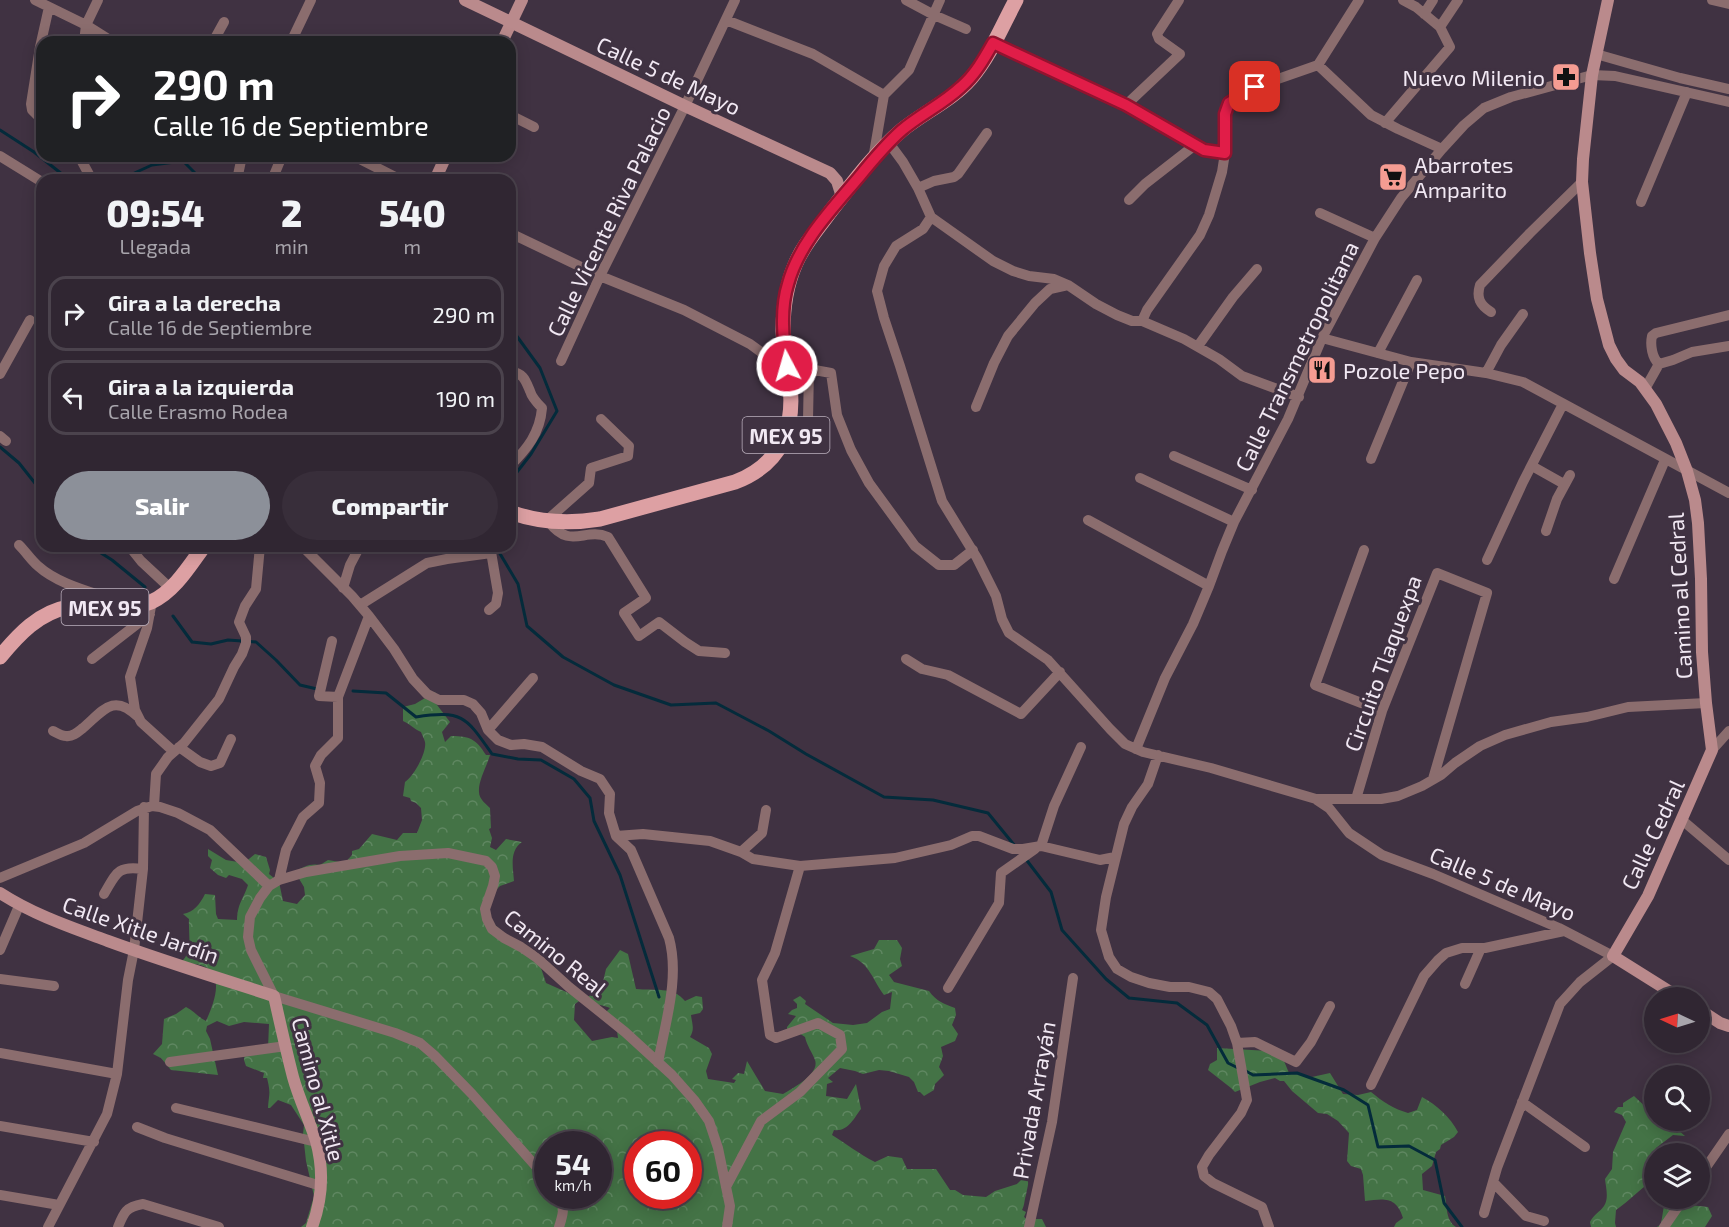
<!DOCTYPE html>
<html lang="es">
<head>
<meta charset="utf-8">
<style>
  :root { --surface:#302632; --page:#382e3a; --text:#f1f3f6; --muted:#a8a5ac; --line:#4b434d; --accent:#8c9099 }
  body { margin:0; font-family:"Exo 2",sans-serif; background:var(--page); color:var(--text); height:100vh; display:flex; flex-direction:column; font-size:22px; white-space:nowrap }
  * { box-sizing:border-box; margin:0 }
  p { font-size:20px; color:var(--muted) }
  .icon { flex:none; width:33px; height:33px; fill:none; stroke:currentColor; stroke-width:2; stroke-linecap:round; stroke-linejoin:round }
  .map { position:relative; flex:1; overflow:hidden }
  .side { position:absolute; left:36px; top:174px; width:480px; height:378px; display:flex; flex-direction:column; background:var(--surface); border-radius:18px; box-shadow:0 3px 15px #0003,0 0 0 2px var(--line) }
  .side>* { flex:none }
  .top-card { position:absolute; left:36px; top:36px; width:480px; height:126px; border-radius:18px; box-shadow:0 3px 15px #0003,0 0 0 2px var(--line); background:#202124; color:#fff; overflow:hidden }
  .needle { width:39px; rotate:274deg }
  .controls { position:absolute; left:1644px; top:987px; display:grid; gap:12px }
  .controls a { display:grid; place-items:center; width:66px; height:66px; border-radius:50%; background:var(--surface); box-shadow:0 3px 15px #0003,0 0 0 2px var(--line); font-size:30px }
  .speed { position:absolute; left:534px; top:1131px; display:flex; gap:12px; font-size:30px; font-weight:700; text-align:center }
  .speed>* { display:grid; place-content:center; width:78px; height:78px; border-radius:50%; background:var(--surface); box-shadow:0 3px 15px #0003,0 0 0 2px var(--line); line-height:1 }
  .speed small { font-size:15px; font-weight:400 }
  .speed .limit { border:9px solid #d22; background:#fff; color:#111 }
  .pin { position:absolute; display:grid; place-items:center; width:51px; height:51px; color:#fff; margin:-26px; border-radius:12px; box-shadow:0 3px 9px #0006 }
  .me { position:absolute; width:66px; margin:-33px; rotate:354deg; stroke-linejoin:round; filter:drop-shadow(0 0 4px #0008) }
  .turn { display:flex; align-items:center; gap:21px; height:126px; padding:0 18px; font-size:27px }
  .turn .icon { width:78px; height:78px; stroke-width:2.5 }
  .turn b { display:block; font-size:42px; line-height:51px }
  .eta { display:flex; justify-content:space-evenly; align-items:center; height:102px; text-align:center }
  .eta b { font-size:36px; font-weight:800; line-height:42px }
  .cta { display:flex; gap:12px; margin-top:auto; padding:12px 18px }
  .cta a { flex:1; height:69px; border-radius:36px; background:var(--accent); color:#fff; font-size:24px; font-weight:800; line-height:69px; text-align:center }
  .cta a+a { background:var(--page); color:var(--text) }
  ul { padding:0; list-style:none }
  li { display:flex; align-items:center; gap:18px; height:75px; margin:0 12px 9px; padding:0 6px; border:3px solid var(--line); border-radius:18px }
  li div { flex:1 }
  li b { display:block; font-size:22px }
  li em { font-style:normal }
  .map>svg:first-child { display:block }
  .forest { fill:url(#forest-crowns); fill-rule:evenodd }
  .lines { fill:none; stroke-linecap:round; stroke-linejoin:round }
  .stream { stroke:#042b3b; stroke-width:3 }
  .street { stroke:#8b6d6e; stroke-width:10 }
  .secondary { stroke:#ba8a8c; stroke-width:12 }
  .primary { stroke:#dda0a3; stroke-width:15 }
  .route-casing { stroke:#92132f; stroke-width:15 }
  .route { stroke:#e11d48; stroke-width:10 }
  .labels { text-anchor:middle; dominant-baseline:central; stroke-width:6; stroke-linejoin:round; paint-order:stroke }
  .shield { fill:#403242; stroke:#bcb1be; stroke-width:1.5 }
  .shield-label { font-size:21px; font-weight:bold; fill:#f1e8f3 }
  .street-label { font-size:22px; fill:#f1e8f3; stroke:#403242 }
  .poi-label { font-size:22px; fill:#f1e8f3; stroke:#403242; text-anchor:start }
</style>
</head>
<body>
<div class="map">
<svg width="1729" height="1227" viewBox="0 0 1729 1227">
  <defs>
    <pattern id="forest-crowns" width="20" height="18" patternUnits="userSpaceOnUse" patternTransform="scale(1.5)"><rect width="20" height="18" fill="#447346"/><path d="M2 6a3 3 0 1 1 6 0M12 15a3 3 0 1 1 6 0" fill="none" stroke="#5f8761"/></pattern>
  </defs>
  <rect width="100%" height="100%" fill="#403242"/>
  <!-- forest -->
  <path class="forest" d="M435 692 438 698 434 701 450 722 442 732 445 742 451 736C470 736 476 739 486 755H490C487 766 478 781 479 792 479 799 486 804 490 808L491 828 489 829 492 838 490 847 496 850 506 839 522 842C509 851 513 867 514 881L500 886 496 890 486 917 540 965 546 983 582 999 575 1004 574 1020 592 1041 612 1037 618 1038 617 1031 606 1012 610 1008C601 1004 593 1005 584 1000L602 986 606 969 620 950 628 954 636 989C654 991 673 986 685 1001L696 996 702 997 703 1009 700 1013 691 1015C692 1024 695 1029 690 1037L709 1048 712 1054 706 1071 708 1079 734 1083 736 1080 732 1079 738 1073 744 1074 747 1061C753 1071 759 1081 765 1091L783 1094C793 1088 820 1074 815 1060 812 1052 807 1046 805 1037L799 1033H787V1027L796 1016 788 1014 792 1010 797 1008V1004L793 1000 800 996 806 1001 805 1004 833 1023 853 1025 867 1023 882 1012 890 1009 892 992 884 995C873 981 870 963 850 956L874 949 879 940H897L902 948 900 959 902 966 889 975 894 982 929 991C936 1001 944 1004 955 1008L956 1015 952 1025 958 1034 955 1041 941 1047 943 1056 939 1067 944 1075 935 1084 934 1090 924 1096 920 1092H918L914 1082 909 1077 889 1071 879 1070 863 1074 855 1071 840 1068 828 1078 833 1082 827 1084 826 1096 847 1099 856 1084 861 1109C854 1118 848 1132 834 1130L832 1135C847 1144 859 1154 875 1162L888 1156 902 1158 907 1169H936L950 1190H955L963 1195 986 1197 995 1191 1017 1184 1027 1174C1029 1185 1028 1184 1026 1195 1024 1201 1025 1204 1022 1210L1026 1212 1024 1217 1027 1219H1042L1046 1227H301L306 1223 314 1196 306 1161 303 1134 304 1125 291 1105 278 1100 270 1108H268C269 1093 271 1094 267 1078H263L264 1073 246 1066 244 1060 245 1051 268 1049 269 1024 244 1022 229 1026 217 1021 207 1026 206 1031 210 1039 218 1075 171 1070 161 1058 153 1054 162 1044 164 1019 176 1014 186 1007C194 1011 198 1017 206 1021 213 1005 226 975 203 966 197 963 187 964 180 963 194 952 188 935 189 919L183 914C194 912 200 904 205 894L215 895 216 914 218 919 237 920C238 902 243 900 248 885L242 879 229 875 226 878 218 875 210 868 212 860 208 856V849L226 860 244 863 255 854 266 857 270 870 269 874 279 882 283 901 297 904 305 895 304 887 295 872C303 867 310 863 320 865L328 860 345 863 352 855V851L359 849 372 834 397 840 403 833H417L422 820 421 808 416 803 411 801 410 798 403 796 405 782C414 776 427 752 425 742 424 738 422 735 421 732 414 729 410 724 403 721V707L415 704ZM548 1144H598V1196H548ZM638 1144H688V1196H638Z
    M1217 1048 1269 1051 1284 1061 1289 1073 1301 1074 1303 1076 1312 1077 1330 1073 1343 1094 1358 1095 1371 1092C1383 1102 1394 1109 1408 1113L1417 1110 1422 1097C1437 1105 1450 1117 1458 1132L1454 1137 1441 1145 1440 1149 1436 1152 1432 1166 1422 1174 1423 1190 1445 1196C1447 1207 1446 1221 1456 1227H1394L1396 1223 1403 1218C1396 1196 1384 1199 1365 1201L1363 1175 1361 1169 1351 1166 1347 1161 1349 1133 1338 1121 1327 1114 1318 1113 1292 1091 1284 1081H1280L1275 1078 1260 1082 1235 1092 1231 1088 1208 1070 1210 1064 1217 1060Z
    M1634 1096 1652 1113H1654V1120L1661 1121 1676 1125 1678 1130 1685 1136 1673 1135 1656 1148 1648 1165 1647 1173 1652 1181C1639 1190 1629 1201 1616 1210L1615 1223 1616 1227H1591L1590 1222C1594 1214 1600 1212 1604 1206 1609 1198 1606 1188 1605 1179L1612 1169 1613 1152 1626 1122 1622 1115 1614 1112 1618 1107H1623V1103Z
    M1665 1199H1683L1689 1205 1708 1207 1712 1216 1705 1227H1657L1661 1224Z"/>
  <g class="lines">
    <!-- stream -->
    <path class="stream" d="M0 130 34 152 67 178 76 180
      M119 180 152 165 183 161 202 180
      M510 317 516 335 540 368 557 411 531 454 510 481
      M0 447 19 463 42 492
      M90 546 112 560 145 587
      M496 547 518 584 527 626 563 657 614 685 671 705 716 703 769 731 806 754 884 797 933 800 988 813 1015 846
      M173 616 192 642 211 644 228 640 256 642 276 660 300 685 317 689
      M353 691 386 693 416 717C463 710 466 717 492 754L518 759 541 760 574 779 590 798 594 821 620 875 659 997
      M1025 858 1051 892 1062 930 1106 979 1129 998 1177 1003 1207 1025 1228 1063 1238 1068
      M1244 1070 1253 1075 1297 1073 1344 1090 1368 1105 1378 1147 1409 1146 1435 1160 1444 1203 1462 1227"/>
    <!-- street -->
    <path class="street" d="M35 0 86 25 113 42
      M906 0 934 15 966 29
      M1712 0 1729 4
      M1424 14 1433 0
      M726 20 813 54 884 95
      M1440 27 1458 0
      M84 42 86 25 98 0
      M213 42 224 22
      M291 42 311 0
      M993 43 1126 105 1204 150 1225 153
      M1596 54 1680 78 1729 89
      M1318 65 1371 115 1398 129 1442 149
      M1126 105 1180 54 1159 39 1157 34 1179 0
      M510 115 534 127
      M42 120 32 110 31 104 40 47 49 7
      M1385 123 1450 47 1440 27 1416 7 1403 0
      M889 143 903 162 918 188 931 217 993 261 1013 271 1029 276 1054 279 1068 285 1096 304 1117 315 1132 321H1142L1184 339 1219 359 1242 376 1299 397
      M0 156 42 182
      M79 156 92 180
      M354 156 401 180
      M873 159 884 95 909 70 940 0
      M237 180 242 156
      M272 180 282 156
      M918 188 934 181 954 177 958 174 987 133
      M1129 200 1145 184 1195 145
      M1641 202 1687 92
      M1320 213 1375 238
      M931 217 923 229 896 246 884 266 877 291 884 318 900 366 942 501 977 558 996 596 1002 619 1009 633 1048 660 1110 729 1125 744 1143 752 1211 768 1316 799H1381L1398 796 1422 786 1441 775 1455 763 1480 746 1505 735 1551 722 1587 717 1628 707 1706 703
      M510 233 600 276 684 310 750 344 788 372
      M1491 312C1480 305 1476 298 1480 285L1530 233 1582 182
      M1142 321 1147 310 1200 235 1209 215 1222 172 1225 153V114L1229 103 1255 87 1318 65 1359 0
      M1322 338 1411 362 1486 373 1523 382 1729 493
      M1198 346 1233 297 1257 269
      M1378 353 1417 280
      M561 361 600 276 685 106 735 0
      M1659 364C1652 358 1650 345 1652 336L1656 333 1729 315
      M510 371C524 374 525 379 530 391 532 398 537 403 542 408 540 433 527 449 510 466
      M1486 373 1501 345 1523 314
      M0 374 30 320
      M1645 389 1659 364 1673 360 1692 352 1729 346
      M976 407 994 363 1008 336 1035 303 1050 289 1068 285
      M808 420 809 369 831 373 837 415 851 450 869 483 915 546 939 565H954L973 550
      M0 436 6 441
      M1174 456 1252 490
      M1371 459 1411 362
      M1532 466 1564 484
      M1140 478 1234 522
      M1088 520 1209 586
      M545 522 589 483 591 468 628 456 629 446 601 419
      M549 522C570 550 585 527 608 537L646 598 624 613 639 636 659 622 685 642 699 651 725 653
      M1546 531 1557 499 1570 475
      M19 545C26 552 31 560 38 566 60 586 97 593 125 604
      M129 546 141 561 170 588
      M302 546 352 596 369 616 394 649 413 679 427 694 439 700H464L473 704 481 713 488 730 498 740 511 745 524 744 542 747 581 771 600 779 610 794 609 813 616 836 631 850 669 938C680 978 665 1023 658 1063
      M1364 550 1315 685 1382 711
      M1487 560 1523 482 1563 404
      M1614 579 1665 460
      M343 588 350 565 360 546
      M152 601 147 628 130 677 135 710 141 722 173 751
      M360 605 427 563 447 559 491 553
      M489 610 496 604 498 593 490 546
      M332 641 319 696 338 697
      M92 659 150 614
      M906 659 922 669 948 675 1021 714 1060 672
      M488 730 533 678
      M53 731C57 733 61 736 66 736 73 737 78 732 83 728 103 711 113 693 137 716
      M179 747 200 762 211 766 220 763 231 739
      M1136 749 1165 678 1193 624 1209 586 1222 551 1234 522 1288 419 1322 338 1375 238 1401 198 1442 149 1464 125 1484 108 1511 97 1592 75 1615 76 1729 102
      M1712 750 1729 731
      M1158 755 1148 784 1132 807 1124 824 1106 897 1101 930 1109 957 1117 969 1131 977 1149 983 1170 987H1189L1209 992 1217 999 1231 1026 1237 1043 1247 1100 1241 1113 1209 1155 1202 1167 1204 1176 1213 1183 1262 1207 1269 1227
      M1356 799 1382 711 1437 573 1487 593 1433 779
      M1317 800 1329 808 1349 833 1382 855 1433 874 1559 928 1613 956 1580 982 1560 1004 1497 1168 1484 1213
      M154 806 156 774 168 757 184 743 219 699 234 667 242 654 246 643V637L239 622 245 606 256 589 260 546
      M1682 820 1729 860
      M616 836 643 834 710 841 741 852 753 859 800 866 895 858 951 845 972 836H979L1013 849H1023L1041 846 1100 860 1115 857
      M1041 846 1054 806 1081 747
      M741 852 762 833 766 810
      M0 878 84 843 137 811 152 806 160 807 178 813 210 830 269 886
      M279 880 286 850 303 817 319 803 320 783 315 766 321 755 338 738V697L369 616
      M104 894C116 874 117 865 143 869
      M0 950 19 906
      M0 979 54 986
      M1465 984 1481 948
      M948 988 999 903 1001 873 1035 849
      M1237 1043 1255 1042 1296 1062 1311 1042 1330 1006
      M0 1053 117 1074
      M170 1062 286 1046
      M1371 1085 1424 976 1438 960 1446 953 1462 948H1485L1564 931
      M1522 1102 1585 1147
      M176 1108 316 1142
      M0 1126 94 1142
      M137 1127 165 1138 321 1186
      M1700 1176 1729 1134
      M548 1180 472 1094 434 1055 420 1043 395 1033 274 996 251 950 248 937 250 917 260 898 269 886 279 880 306 872 400 856 448 853 486 861 492 867 495 876 493 886 485 909 487 919 492 929 504 938 521 947 537 958 569 987 625 1032 672 1075 695 1101 709 1121 718 1148 730 1206 727 1227
      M1493 1182 1526 1216 1544 1221
      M726 1187 761 1121 800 1092 842 1049 840 1035 818 1023 776 1038 770 1035 762 980 775 953 800 866
      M0 1195 59 1205
      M48 1227 107 1114 117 1074 128 980 134 950 143 869 144 807
      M118 1227C124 1212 126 1207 143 1204L219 1227
      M559 1227C563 1215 565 1207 560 1196
      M1029 1227 1052 1122 1073 978
      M1664 1227 1684 1198"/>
    <!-- secondary -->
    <path class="secondary" d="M465 0 685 106 830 173 837 181 842 197
      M1608 0 1592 75 1583 159 1582 182 1590 253 1597 299 1609 345 1616 359 1624 370 1640 382 1656 404 1676 443 1687 471 1695 500 1698 523 1701 579 1702 652 1706 703 1712 750 1648 896 1613 956 1680 998
      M502 42 522 0
      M435 180 446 156
      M0 893C34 915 70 927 108 941 163 961 218 978 274 996 280 1023 286 1050 293 1077 299 1099 309 1119 316 1141 324 1170 322 1200 312 1227
      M1700 1010 1720 1023 1729 1026"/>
    <!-- primary -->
    <path class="primary" d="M510 512C540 523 569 524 600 519L735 482C779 465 795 431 790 385 788 367 784 349 783 331 783 308 786 286 795 265 803 245 818 229 830 212 852 184 875 153 902 130 924 112 952 100 971 78 990 56 1002 26 1016 0
      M0 657C18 635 39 612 69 607 81 605 93 607 105 607 120 607 136 608 151 602 174 592 190 565 204 546"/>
  </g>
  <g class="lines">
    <!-- route casing -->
    <g class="route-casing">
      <path id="route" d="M787 366C783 339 780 309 788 284 799 243 832 209 859 177 872 161 886 144 902 130 921 114 943 104 961 87 975 75 984 59 993 43L1126 105 1204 150 1225 153V114L1229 103 1255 87"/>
    </g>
    <!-- route -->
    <use href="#route" class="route"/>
  </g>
  <!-- icons -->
  <defs>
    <g id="pharmacy-square" transform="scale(1.5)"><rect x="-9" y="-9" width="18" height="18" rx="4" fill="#f59c92" stroke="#403242"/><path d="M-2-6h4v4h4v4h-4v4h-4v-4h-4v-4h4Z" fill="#111"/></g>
    <g id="supermarket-square" transform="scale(1.5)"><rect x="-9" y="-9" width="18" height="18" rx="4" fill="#f59c92" stroke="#403242"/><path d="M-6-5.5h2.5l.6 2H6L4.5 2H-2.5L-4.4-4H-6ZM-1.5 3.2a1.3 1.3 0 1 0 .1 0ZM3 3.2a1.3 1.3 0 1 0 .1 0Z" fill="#111"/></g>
    <g id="restaurant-square" transform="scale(1.5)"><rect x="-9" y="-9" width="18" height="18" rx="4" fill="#f59c92" stroke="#403242"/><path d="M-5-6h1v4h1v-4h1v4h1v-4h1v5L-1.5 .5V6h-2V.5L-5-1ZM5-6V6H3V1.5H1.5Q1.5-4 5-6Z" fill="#111"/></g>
  </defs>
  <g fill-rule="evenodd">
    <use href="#pharmacy-square" x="1566" y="77"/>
    <use href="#supermarket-square" x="1393" y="177"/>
    <use href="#restaurant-square" x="1322" y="370"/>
  </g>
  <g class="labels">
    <!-- shield labels -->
    <g class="shield">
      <rect x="742.5" y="417" width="87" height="36" rx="4.5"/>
      <rect x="61.5" y="589" width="87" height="36" rx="4.5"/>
    </g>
    <g class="shield-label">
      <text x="786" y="435">MEX 95</text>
      <text x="105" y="607">MEX 95</text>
    </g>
    <!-- street labels -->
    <g class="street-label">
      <text transform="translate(669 75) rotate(25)">Calle 5 de Mayo</text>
      <text transform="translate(608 221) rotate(-64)">Calle Vicente Riva Palacio</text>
      <text transform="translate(1296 356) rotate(-64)">Calle Transmetropolitana</text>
      <text transform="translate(1679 596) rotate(-93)">Camino al Cedral</text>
      <text transform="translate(1382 663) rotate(-70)">Circuito Tlaquexpa</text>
      <text transform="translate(1652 834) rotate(-65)">Calle Cedral</text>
      <text transform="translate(1503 883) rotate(23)">Calle 5 de Mayo</text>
      <text transform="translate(141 929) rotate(19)">Calle Xitle Jardín</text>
      <text transform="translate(556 952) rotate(39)">Camino Real</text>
      <text transform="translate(319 1089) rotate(75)">Camino al Xitle</text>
      <text transform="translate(1033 1100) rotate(-80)">Privada Arrayán</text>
    </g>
    <!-- poi labels -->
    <g class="poi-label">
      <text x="1545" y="77" text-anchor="end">Nuevo Milenio</text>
      <text x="1414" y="164">Abarrotes<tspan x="1414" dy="25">Amparito</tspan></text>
      <text x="1343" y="370">Pozole Pepo</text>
    </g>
  </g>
</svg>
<div class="controls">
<a><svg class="needle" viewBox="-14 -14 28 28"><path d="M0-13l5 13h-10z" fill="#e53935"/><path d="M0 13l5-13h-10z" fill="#a8a5ac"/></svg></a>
<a><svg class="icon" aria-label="search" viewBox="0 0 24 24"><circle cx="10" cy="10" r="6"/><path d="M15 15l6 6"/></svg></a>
<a><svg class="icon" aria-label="layers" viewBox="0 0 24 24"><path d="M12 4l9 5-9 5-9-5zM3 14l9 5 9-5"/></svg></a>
</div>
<div class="speed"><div>54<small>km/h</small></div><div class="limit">60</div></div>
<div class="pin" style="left:1255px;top:87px;background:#d93025"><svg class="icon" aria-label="arrive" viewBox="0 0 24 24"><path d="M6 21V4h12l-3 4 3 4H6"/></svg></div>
<svg class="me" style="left:787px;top:366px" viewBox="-20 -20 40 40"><circle r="17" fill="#e11d48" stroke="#fff" stroke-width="3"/><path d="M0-11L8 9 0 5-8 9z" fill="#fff"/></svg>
<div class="top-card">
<div class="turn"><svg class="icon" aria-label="right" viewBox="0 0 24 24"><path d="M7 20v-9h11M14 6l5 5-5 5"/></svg><div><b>290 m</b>Calle 16 de Septiembre</div></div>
</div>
<section class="side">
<div class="eta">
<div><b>09:54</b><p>Llegada</p></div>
<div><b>2</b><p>min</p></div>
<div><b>540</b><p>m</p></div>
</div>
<ul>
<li><svg class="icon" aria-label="right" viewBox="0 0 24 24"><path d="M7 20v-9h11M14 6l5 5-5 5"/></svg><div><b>Gira a la derecha</b><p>Calle 16 de Septiembre</p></div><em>290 m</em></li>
<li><svg class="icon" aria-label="left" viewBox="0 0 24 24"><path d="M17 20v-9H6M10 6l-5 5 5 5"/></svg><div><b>Gira a la izquierda</b><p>Calle Erasmo Rodea</p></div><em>190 m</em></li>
</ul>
<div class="cta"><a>Salir</a><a>Compartir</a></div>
</section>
</div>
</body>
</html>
